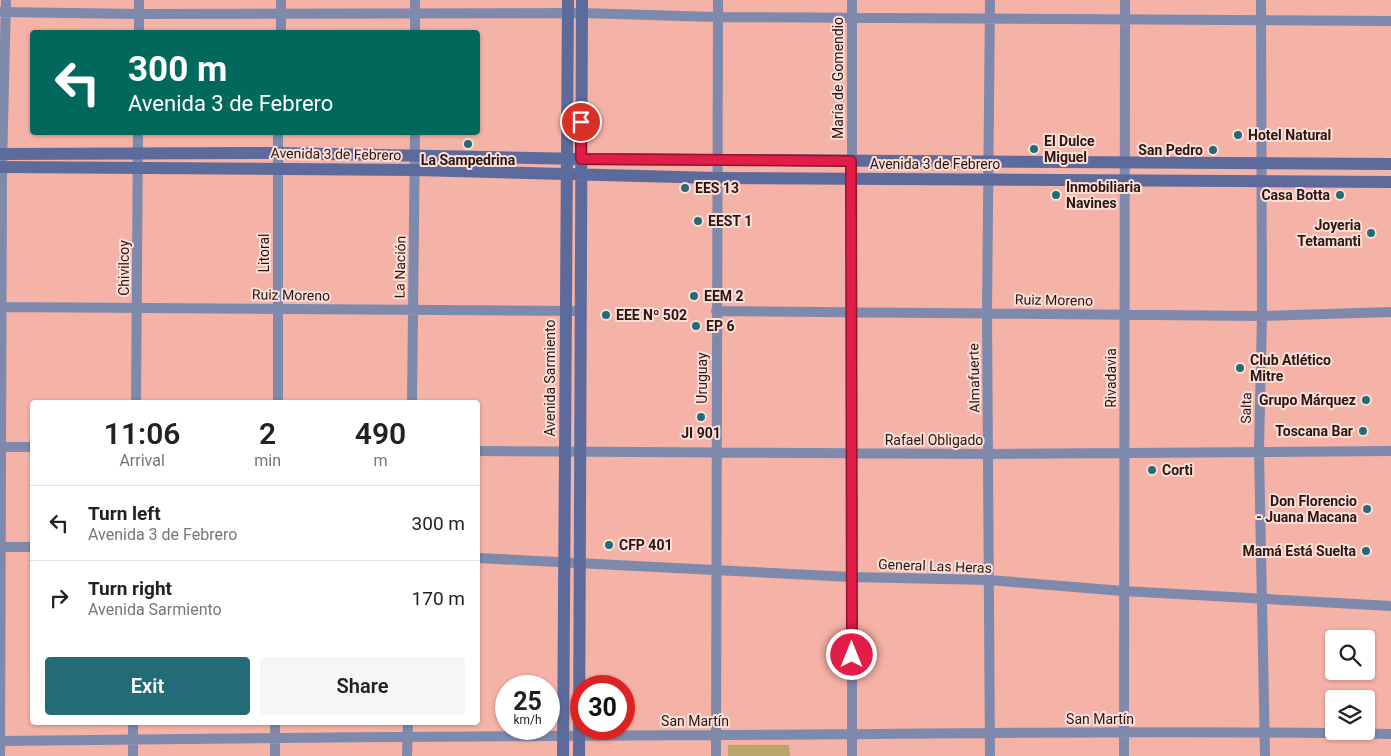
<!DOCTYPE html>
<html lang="en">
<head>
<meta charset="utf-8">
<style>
  :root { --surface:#fff; --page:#f6f6f6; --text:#222; --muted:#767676; --line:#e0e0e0; --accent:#226b77 }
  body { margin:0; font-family:Roboto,sans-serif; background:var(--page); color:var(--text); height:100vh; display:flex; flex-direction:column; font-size:19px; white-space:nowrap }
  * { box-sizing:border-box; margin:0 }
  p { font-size:16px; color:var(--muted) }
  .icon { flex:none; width:28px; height:28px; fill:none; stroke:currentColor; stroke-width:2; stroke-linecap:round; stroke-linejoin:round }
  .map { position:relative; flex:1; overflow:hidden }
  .side { position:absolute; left:30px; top:400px; width:450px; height:325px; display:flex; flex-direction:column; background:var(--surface); border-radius:5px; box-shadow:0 1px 4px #0004 }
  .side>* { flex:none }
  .top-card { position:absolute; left:30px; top:30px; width:450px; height:105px; border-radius:5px; box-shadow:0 1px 4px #0004; background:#00695c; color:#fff; overflow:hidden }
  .buttons { position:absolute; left:1325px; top:630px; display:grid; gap:10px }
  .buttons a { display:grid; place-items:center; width:50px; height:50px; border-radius:5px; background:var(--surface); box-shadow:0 1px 4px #0004; font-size:25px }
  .speed { position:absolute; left:495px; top:675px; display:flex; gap:10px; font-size:25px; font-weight:700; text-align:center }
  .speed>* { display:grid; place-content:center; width:65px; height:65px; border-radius:50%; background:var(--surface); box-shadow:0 1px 4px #0004; line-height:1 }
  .speed small { font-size:12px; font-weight:400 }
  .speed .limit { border:8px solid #d22; background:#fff; color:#111 }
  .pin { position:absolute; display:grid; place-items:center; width:42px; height:42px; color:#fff; margin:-21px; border:2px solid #fff; border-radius:50%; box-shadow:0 1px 5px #0007 }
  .me { position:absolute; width:55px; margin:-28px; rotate:0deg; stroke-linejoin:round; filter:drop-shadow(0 0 4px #0008) }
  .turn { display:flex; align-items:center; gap:18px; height:105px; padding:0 15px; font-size:22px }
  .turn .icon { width:65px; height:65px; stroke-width:2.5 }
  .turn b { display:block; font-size:35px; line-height:42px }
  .eta { display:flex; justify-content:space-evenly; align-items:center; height:85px; text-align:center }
  .eta b { font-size:30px; font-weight:600; line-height:35px }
  .primary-button { display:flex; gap:10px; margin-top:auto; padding:10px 15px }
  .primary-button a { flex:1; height:58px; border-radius:5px; background:var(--accent); color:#fff; font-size:20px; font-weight:600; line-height:58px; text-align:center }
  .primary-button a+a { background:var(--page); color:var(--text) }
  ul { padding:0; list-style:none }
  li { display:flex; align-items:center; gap:15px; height:75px; padding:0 15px; border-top:1px solid var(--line) }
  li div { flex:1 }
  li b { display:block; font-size:19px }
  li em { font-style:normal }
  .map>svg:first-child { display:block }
  .green { fill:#baa56a }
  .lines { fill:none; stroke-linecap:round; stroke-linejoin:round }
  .minor { stroke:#7e89ab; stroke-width:10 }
  .secondary { stroke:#5d6b9c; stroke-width:12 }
  .route-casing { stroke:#92132f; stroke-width:12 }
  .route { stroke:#e11d48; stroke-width:9 }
  .poi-dot { fill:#226b77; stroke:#fbdfd9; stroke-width:2 }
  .labels { text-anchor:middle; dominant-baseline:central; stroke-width:4; stroke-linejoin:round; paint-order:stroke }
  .street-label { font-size:14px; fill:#2c1410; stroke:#fbdfd9 }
  .poi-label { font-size:14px; font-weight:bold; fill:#2c1410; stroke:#fbdfd9; text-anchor:start }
</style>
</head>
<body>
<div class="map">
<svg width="1391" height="756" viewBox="0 0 1391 756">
  <rect width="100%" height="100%" fill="#f5b2a6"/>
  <!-- green -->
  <path class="green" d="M728 745H789L790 756H728Z"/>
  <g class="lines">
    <!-- minor -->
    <path class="minor" d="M415 0V32
      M852 0V756
      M1261 0 1262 316 1259 450 1265 756
      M0 12 139 14 581 13 717 17 1391 21
      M139 32V0
      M281 32V0
      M0 307 581 311
      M716 311 1262 316 1391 312
      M136 402 138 132
      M278 402V132
      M412 402 415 132
      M0 447H32
      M478 451 989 454 1391 451
      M1 547H32
      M478 558 851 577 989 580 1123 591 1391 606
      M0 741C238 737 475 737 713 735 939 734 1165 730 1391 734
      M0 756 2 167 6 0
      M133 756V722
      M275 756V722
      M407 756 408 722
      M716 756 718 0
      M990 756 987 313 990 0
      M1124 756 1125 0"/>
    <!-- secondary -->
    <path class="secondary" d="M0 154 278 153 581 159 1391 164
      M0 167 415 170 716 178 1391 182
      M563 756 568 0
      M579 756 582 0"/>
  </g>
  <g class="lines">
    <!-- route casing -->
    <g class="route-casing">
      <path id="route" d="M581 122V159L851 161 852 655"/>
    </g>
    <!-- route -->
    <use href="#route" class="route"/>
  </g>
  <!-- markers -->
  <g class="poi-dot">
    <circle cx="1238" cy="135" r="5"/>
    <circle cx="468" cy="144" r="5"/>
    <circle cx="1034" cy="149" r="5"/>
    <circle cx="1213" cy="150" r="5"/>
    <circle cx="685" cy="188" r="5"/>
    <circle cx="1056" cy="195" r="5"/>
    <circle cx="1340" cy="195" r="5"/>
    <circle cx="698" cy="221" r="5"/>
    <circle cx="1371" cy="233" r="5"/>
    <circle cx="694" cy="296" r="5"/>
    <circle cx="606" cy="315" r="5"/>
    <circle cx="696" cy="326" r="5"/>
    <circle cx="1240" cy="368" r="5"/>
    <circle cx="1366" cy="400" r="5"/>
    <circle cx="701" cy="417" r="5"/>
    <circle cx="1363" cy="431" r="5"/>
    <circle cx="1152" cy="470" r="5"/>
    <circle cx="1367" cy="509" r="5"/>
    <circle cx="609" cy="545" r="5"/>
    <circle cx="1366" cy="551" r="5"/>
  </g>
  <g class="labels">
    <!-- street labels -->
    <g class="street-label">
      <text transform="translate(838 78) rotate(-90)">María de Gomendio</text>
      <text transform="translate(336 154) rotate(1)">Avenida 3 de Febrero</text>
      <text x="935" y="164">Avenida 3 de Febrero</text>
      <text transform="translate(264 253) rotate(-90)">Litoral</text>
      <text transform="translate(400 267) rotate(-89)">La Nación</text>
      <text transform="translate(124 268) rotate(-90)">Chivilcoy</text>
      <text transform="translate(291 295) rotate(1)">Ruiz Moreno</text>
      <text transform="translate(1054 300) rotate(1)">Ruiz Moreno</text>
      <text transform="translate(550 378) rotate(-90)">Avenida Sarmiento</text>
      <text transform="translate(702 378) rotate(-90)">Uruguay</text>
      <text transform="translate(974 378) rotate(-91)">Almafuerte</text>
      <text transform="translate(1111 378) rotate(-90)">Rivadavia</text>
      <text transform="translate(1246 408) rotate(-89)">Salta</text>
      <text x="934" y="440">Rafael Obligado</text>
      <text transform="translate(935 566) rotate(2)">General Las Heras</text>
      <text x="1100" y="719">San Martín</text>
      <text x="695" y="721">San Martín</text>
    </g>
    <!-- poi labels -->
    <g class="poi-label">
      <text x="1248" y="135">Hotel Natural</text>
      <text x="1044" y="141">El Dulce<tspan x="1044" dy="16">Miguel</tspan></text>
      <text x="1203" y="150" text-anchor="end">San Pedro</text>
      <text x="468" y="160" text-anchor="middle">La Sampedrina</text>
      <text x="1066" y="187">Inmobiliaria<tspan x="1066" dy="16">Navines</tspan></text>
      <text x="695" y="188">EES 13</text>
      <text x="1330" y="195" text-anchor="end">Casa Botta</text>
      <text x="708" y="221">EEST 1</text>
      <text x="1361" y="225" text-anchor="end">Joyeria<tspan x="1361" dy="16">Tetamanti</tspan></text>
      <text x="704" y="296">EEM 2</text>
      <text x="616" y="315">EEE Nº 502</text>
      <text x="706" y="326">EP 6</text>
      <text x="1250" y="360">Club Atlético<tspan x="1250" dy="16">Mitre</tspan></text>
      <text x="1356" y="400" text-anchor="end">Grupo Márquez</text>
      <text x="1353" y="431" text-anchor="end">Toscana Bar</text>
      <text x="701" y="433" text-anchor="middle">JI 901</text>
      <text x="1162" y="470">Corti</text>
      <text x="1357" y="501" text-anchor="end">Don Florencio<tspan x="1357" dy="16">- Juana Macana</tspan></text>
      <text x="619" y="545">CFP 401</text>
      <text x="1356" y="551" text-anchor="end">Mamá Está Suelta</text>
    </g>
  </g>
</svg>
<div class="buttons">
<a><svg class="icon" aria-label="search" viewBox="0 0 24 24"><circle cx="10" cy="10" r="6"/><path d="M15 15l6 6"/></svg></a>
<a><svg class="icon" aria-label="layers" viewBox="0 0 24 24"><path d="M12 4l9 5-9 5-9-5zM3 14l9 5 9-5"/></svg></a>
</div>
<div class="speed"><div>25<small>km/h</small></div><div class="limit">30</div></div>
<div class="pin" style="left:581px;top:122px;background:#d93025"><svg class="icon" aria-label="arrive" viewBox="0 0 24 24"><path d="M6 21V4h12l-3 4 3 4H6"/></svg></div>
<svg class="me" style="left:852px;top:655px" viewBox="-20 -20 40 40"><circle r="17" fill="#e11d48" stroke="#fff" stroke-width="3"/><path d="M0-11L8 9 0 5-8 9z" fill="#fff"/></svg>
<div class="top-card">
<div class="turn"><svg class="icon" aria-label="left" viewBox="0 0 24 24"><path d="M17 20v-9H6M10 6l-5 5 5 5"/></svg><div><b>300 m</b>Avenida 3 de Febrero</div></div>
</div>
<section class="side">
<div class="eta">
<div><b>11:06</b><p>Arrival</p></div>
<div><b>2</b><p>min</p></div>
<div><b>490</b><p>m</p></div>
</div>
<ul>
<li><svg class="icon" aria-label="left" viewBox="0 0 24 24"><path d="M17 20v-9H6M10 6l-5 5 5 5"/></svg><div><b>Turn left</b><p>Avenida 3 de Febrero</p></div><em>300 m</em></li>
<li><svg class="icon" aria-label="right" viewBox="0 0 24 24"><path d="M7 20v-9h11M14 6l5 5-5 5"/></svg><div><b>Turn right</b><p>Avenida Sarmiento</p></div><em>170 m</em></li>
</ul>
<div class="primary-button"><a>Exit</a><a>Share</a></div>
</section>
</div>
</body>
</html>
